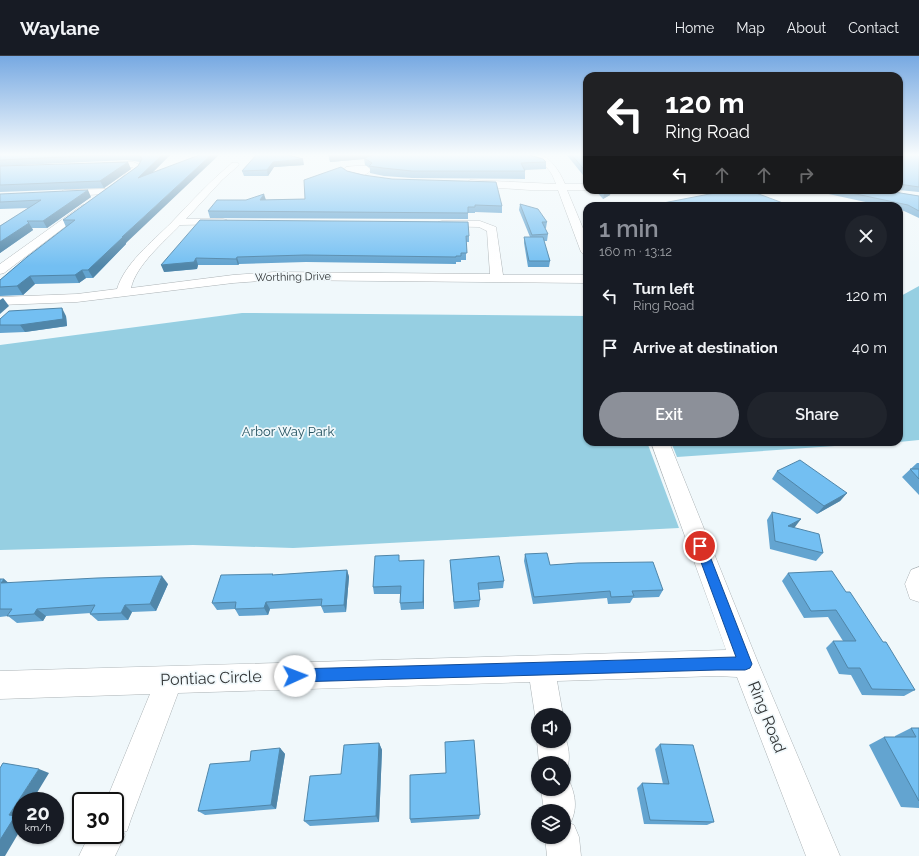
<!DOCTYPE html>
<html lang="en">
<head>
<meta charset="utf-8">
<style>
  :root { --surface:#171b24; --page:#20242c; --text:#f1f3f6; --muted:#9ea1a6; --line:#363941; --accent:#8c9099 }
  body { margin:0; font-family:Raleway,sans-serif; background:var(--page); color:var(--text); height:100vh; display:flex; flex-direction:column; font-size:15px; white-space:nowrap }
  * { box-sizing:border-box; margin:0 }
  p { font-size:13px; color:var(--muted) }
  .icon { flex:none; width:22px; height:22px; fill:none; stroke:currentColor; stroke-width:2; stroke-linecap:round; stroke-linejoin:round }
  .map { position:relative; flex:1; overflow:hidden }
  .sheet { position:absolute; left:583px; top:146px; width:320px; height:244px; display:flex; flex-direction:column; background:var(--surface); border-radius:12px; box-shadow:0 1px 3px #0004 }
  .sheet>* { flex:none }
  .banner { position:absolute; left:583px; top:16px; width:320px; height:122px; border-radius:12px; box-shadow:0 1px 3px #0004; background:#202124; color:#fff; overflow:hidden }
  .controls { position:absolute; left:531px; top:652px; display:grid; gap:8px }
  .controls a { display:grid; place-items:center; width:40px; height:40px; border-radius:50%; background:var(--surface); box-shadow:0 1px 3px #0004; font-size:20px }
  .speed { position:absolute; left:12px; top:736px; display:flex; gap:8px; font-size:20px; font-weight:700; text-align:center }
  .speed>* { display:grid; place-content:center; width:52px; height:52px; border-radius:50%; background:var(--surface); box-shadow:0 1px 3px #0004; line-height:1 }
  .speed small { font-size:10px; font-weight:400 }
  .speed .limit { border:2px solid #111; border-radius:6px; background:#fff; color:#111 }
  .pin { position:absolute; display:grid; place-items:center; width:34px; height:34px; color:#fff; margin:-17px; border:2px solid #fff; border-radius:50%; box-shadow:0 1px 4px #0007 }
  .me { position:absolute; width:44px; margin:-22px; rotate:88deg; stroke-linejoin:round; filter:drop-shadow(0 0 3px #0008) }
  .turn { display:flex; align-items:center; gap:14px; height:84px; padding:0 16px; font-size:18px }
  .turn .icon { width:52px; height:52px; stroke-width:2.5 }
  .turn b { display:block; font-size:28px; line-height:34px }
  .lanes { display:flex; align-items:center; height:38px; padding:0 16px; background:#0003; justify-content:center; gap:20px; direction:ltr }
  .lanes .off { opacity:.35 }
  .round { display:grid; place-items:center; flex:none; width:42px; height:42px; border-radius:21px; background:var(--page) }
  .head { display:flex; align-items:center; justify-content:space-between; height:68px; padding:0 16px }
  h1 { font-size:24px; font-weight:600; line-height:30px; color:var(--accent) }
  .cta { display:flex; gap:8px; margin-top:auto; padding:8px 16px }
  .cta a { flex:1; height:46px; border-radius:24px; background:var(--accent); color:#fff; font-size:16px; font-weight:600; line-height:46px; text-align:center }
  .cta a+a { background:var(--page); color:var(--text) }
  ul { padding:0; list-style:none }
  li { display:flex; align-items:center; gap:12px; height:52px; padding:0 16px }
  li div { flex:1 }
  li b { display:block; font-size:15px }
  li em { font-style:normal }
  header { display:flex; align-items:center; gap:24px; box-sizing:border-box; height:56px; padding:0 20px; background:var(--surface); border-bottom:1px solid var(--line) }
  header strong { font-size:19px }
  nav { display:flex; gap:22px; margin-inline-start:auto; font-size:14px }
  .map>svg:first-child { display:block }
  .green { fill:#96cfe2 }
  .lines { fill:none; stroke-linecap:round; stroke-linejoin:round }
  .minor-casing { stroke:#acb3b6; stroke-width:1 }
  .minor { fill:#fff; fill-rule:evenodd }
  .wall { fill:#63a4d0 }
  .shaded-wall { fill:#5086a9 }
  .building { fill:#73bff2; stroke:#5086a9 }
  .route { fill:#1a73e8; stroke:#114b97 }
  .labels { text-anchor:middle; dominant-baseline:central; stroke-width:3.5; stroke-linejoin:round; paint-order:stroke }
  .far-street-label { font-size:11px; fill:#323536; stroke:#f0f8fb }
  .park-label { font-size:13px; fill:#275462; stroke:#f0f8fb }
  .near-street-label { font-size:16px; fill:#323536; stroke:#f0f8fb }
</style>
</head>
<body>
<header>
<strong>Waylane</strong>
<nav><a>Home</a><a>Map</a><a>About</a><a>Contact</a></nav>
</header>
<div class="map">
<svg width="919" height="800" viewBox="0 0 919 800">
  <rect width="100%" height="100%" fill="#f0f8fb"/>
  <!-- green -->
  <path class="green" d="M919 230V384L899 386V241Z
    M242 257 587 260V386H647L679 472 293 492 193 489 0 494V289Z
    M671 386H893L677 401Z"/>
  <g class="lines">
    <!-- minor casing -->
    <g class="minor-casing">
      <path id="minor" d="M531 98C548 96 559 114 565 128H587V134H567L587 182V199L583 198 581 196 558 134H530L470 130 466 127 470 124 556 128C549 108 544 112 531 98Z
        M133 106 143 110 124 128 121 129 117 126 133 111H103L99 109 103 107Z
        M232 107H238L239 109 222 124 186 163H223L227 164 228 166 227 168 180 169C164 186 136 209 131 232L233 219 275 216 490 218 487 175 479 171 438 170 437 168 438 166 442 165H480L496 171 503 219H587V227L275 224 233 227 77 246 0 249V241L77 238 117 233C125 207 152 186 171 167 191 146 210 125 232 107Z
        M356 110H367L371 114C365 122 350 123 343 116L346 111Z
        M106 133 109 134 111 136 109 138 64 140 59 137 64 134Z
        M84 149 89 152 87 154 4 217 0 218V208L81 150Z
        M651 386H669L757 604 840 800H806L737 621 717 620 557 625 563 659H538V667L535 659 530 626 178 637 131 763 127 775 123 776 125 779 115 800H79L89 779H115V745H106L150 638 0 643V615L726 594Z
        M919 511V546L910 543 905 528 911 514Z
        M564 678C569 690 572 707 564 718V707H539L537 685 538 683V685H564Z
        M564 720 568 722C575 738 578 750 571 766L569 767 574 769 579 781 581 800H547L545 781H564V755H544L541 733H564Z"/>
    </g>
    <!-- minor -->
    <use href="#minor" class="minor"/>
  </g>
  <!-- wall -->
  <path class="wall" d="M0 98H171L153 116 126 187V188L93 222H86L79 227 35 228 23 239 0 240V224L66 171 63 164 138 110 140 106 127 104 0 110Z
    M257 98 304 109 274 111 268 120H244L242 115Z
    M328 98 546 106V113L525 114V123L412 122 384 120 370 117V112L365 109 364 103 330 106Z
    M566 98H587V124Z
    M899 98H919V136L899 134Z
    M0 110 131 113 104 132 0 136Z
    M347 115 502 150V157L475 156V157H468V163L210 162 208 155 266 144 305 143Z
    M595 134H611L610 139 603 143Z
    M810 134H882L919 140V162L904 155 899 153V150H884Z
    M0 138 91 141 47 172H32L33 174 0 197V170L29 152 0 153Z
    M520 148 547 166 546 172H545L548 178 547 185H544L550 205 549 211H528L524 187V181H530L519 154Z
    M200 164 469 180V186H466V204H461V206H456V208L306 206 239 208 238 209H198L197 213 164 216Z
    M66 260 67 270 25 276 0 277V263Z
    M917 407H919V439L902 421Z
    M777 415 847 437 840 445 817 458 772 423Z
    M772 456 795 471 793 472 823 497 816 505 770 493 767 464Z
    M525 498 550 509 663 534 659 541 633 542 630 547 608 548 607 542 533 548 524 505Z
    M399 499V505L424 504V553L401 554 400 547 401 538H374L373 531Z
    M450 504 504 525 503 532 479 534 480 544 479 551 454 553Z
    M347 514 349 521 346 556 324 557 321 550 270 553 268 559 239 560 235 553 217 554 212 547 274 519Z
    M788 517 846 536 915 634 904 640 862 639 851 619 839 618 826 592 833 585H843L828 561 804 562 782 525Z
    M0 523H4L8 527 168 528 156 555 132 556 128 564 98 565 90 558 91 557 46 560 43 565 17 567 8 560 0 561Z
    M911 672H919V752L901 751 869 689 884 681H895V680Z
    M379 687 382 694 379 766 310 770 304 765 341 718Z
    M660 688 714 766 707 769 644 768 637 732 642 727 663 728 655 693Z
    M280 692 285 698 276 753 205 759 198 755 250 705Z
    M446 717 480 759 479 763 411 767 410 763Z"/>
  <!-- shaded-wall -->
  <path class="shaded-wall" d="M163 98H171L141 128 138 122Z
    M212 98H220L126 187V188L93 222 88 214 122 181Z
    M352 98H373V103L364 102V103L330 106 329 100Z
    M303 103 304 109 274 111 268 120 267 114 273 106Z
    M128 106 131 113 104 132 100 125Z
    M88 134 91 141 47 172 43 165Z
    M609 134H611L610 139 603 143 604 138Z
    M264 138 266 144H260Z
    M29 167 33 174 0 197V186Z
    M237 201 239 208 238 209 236 203Z
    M196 202 198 209 197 213 164 216 161 209Z
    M82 214 86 222 79 227 75 219Z
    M30 220 35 228 23 239 17 230Z
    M3 242 9 250 0 258V244Z
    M62 252 66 260 67 270 25 276 20 269Z
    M847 437 840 445 817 458 824 450Z
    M801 463 795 471 782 478 788 470Z
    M424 504V553L423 546Z
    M347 514 349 521 346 556 344 549Z
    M162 520 168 528 156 555 150 548Z
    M4 523 12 530 1 527Z
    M266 546 270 553 268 559 264 552Z
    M125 549 132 556 128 564 121 557Z
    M37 553 46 560 43 565 34 558Z
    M379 687 382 694 379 766 376 760Z
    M280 692 285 698 276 753 271 749Z
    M39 713 49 717 32 745H21V773L5 800H0V784L9 759Z"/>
  <!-- building -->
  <path class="building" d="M0 98H163L138 122 202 98H212L122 181H123L88 214H82L75 219 30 220 17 230 0 231V224L27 201 75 164H63L138 110 142 103 140 100 124 98 0 104Z
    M257 98H285L303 103 273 106 267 114 242 115Z
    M329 98H352L329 100Z
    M373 98H526L543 103 546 106 521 107 525 115H412L383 112 369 110 372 107 364 102 373 99Z
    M571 98H587V117Z
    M899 98H919V131L899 128Z
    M128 106 100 125 0 129V110Z
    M341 111 347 115 363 119 392 123 496 126 502 150 475 149V151H468V157L208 155 217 144H246L264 138 260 144 305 143 304 124Z
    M88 134 43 165H27L29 167 0 186V170L41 144 0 146V138Z
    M601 134H609L604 138Z
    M730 134H748L791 150H654L653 149Z
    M837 134H882L919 140V155L908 149Z
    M520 148 538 153 547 166H542L548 178 532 179Z
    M200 164 468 166 469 180H466L467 197H461V200H456V201L305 199 237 201 236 203 196 202 194 206 161 209Z
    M524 181H543L550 205H529Z
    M62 252 63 263 20 269H0V263L9 255Z
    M800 404 847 437 824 450 777 415Z
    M910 413H919V423Z
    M772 456 801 463 788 470 819 478 823 497 775 485Z
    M547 497 550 509 578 507 653 506 663 534 632 535 634 540 611 541 610 535 534 541 525 498Z
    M399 499V505L424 504 423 546 400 547 401 530 373 531 375 500Z
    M499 500 504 525 478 527 480 544 454 546 450 504Z
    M347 514 344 549 321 550 322 543 266 546 264 552 235 553 236 546 212 547 221 519 273 518 272 519Z
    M832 515 846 536H850L883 586H886L915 634 872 633 860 612H848L833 585H856L836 554 811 555 788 517Z
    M162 520 150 548 125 549 121 557 90 558 95 549 37 553 34 558 7 560 12 553H0V523H4L1 527 97 522Z
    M911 672H919V745L884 681H916Z
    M474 684 480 759 410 763V719L446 717 445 686Z
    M379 687 376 760 304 765 310 720 341 718 344 689Z
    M660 688 693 689 714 766 650 764 642 727 669 728Z
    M280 692 271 749 198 755 210 708 250 705 251 695Z
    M3 707 39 713 9 759 15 760 0 784V712Z"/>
  <!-- sky -->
  <linearGradient id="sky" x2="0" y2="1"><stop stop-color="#77a9e2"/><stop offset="0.47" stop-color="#f8fcfd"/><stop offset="1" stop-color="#f8fcfd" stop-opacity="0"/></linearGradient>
  <rect width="919" height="210" fill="url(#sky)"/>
  <!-- route -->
  <path class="route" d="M700 485 704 486 706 490 752 608 750 612 745 614H717L295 626 290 624 288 620 290 615 295 613 736 601 695 490 697 486Z"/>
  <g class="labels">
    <!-- far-street labels -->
    <g class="far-street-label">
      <text transform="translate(293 221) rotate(-1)">Worthing Drive</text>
    </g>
    <!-- park labels -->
    <g class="park-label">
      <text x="288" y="375">Arbor Way Park</text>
    </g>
    <!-- near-street labels -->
    <g class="near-street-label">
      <text transform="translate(211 622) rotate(-2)">Pontiac Circle</text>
      <text transform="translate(767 661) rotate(68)">Ring Road</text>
    </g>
  </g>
</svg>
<div class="controls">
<a><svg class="icon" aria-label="sound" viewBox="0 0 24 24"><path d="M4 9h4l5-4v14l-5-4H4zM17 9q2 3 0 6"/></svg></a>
<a><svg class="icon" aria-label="search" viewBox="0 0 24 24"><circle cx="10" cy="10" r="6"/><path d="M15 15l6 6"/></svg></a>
<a><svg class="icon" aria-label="layers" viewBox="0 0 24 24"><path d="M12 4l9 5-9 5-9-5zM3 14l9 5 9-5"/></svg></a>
</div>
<div class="speed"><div>20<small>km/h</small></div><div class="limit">30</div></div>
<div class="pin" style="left:700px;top:490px;background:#d93025"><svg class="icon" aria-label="arrive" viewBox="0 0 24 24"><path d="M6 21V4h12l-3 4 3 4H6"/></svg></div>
<svg class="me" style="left:295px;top:620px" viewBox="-20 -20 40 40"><circle r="19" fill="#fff"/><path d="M0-13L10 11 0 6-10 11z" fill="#1a73e8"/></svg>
<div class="banner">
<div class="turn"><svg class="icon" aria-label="left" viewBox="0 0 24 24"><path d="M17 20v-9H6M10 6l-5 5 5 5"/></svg><div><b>120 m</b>Ring Road</div></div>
<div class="lanes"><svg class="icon" aria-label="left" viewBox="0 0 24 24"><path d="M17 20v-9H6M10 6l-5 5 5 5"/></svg><svg class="icon off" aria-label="ahead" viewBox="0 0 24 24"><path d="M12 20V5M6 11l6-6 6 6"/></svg><svg class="icon off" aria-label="ahead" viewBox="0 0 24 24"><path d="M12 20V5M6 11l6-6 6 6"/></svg><svg class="icon off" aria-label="right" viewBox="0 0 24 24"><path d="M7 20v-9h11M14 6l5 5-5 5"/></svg></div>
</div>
<section class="sheet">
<div class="head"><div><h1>1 min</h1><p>160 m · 13:12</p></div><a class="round"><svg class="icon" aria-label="close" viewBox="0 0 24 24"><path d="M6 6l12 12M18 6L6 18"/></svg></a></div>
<ul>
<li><svg class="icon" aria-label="left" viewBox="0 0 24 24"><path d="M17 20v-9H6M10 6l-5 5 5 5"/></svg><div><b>Turn left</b><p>Ring Road</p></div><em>120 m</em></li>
<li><svg class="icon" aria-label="arrive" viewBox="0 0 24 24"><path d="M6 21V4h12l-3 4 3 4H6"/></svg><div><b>Arrive at destination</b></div><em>40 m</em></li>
</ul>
<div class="cta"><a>Exit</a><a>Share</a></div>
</section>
</div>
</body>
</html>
